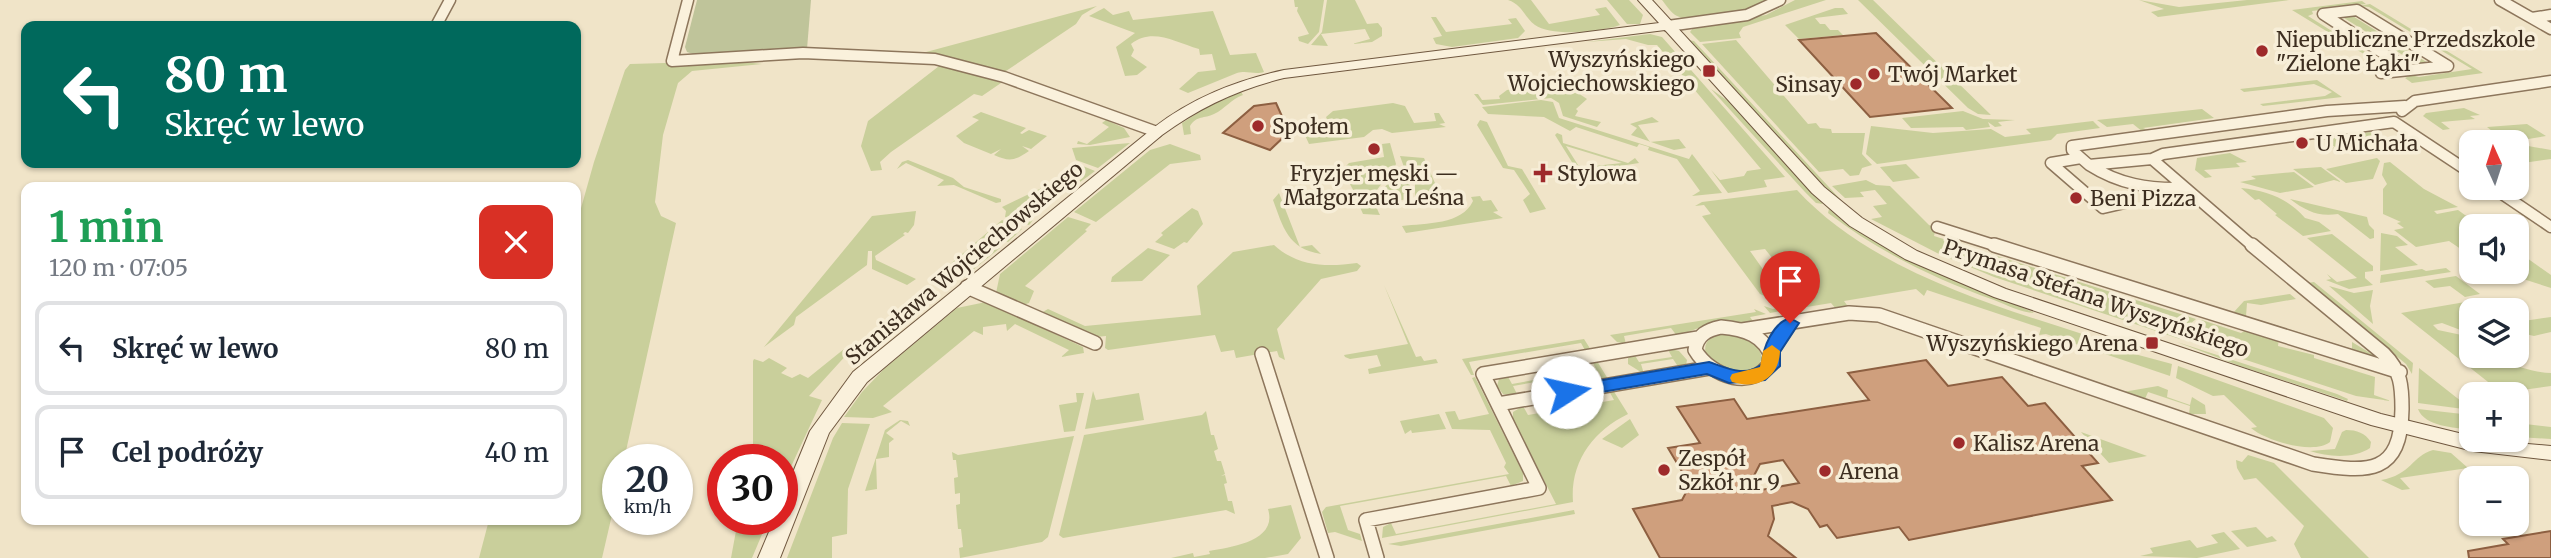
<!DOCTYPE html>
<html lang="pl">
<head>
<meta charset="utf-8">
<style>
  :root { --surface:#fff; --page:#f6f6f7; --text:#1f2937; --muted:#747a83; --line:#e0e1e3 }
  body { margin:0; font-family:Merriweather,serif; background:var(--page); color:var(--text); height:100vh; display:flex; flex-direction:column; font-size:26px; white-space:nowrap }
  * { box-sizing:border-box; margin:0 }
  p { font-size:23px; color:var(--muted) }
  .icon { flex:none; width:38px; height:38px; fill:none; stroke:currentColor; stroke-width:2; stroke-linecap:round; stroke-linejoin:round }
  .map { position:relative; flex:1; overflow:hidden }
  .sheet { position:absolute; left:21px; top:182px; width:560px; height:343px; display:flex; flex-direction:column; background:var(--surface); border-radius:14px; box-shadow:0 2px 5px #0004 }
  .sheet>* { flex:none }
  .banner { position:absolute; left:21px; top:21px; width:560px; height:147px; border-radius:14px; box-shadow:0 2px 5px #0004; background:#00695c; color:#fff; overflow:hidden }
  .needle { width:46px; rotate:357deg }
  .controls { position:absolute; left:2459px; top:130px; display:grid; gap:14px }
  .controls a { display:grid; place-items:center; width:70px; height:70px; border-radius:14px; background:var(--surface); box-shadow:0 2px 5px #0004; font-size:35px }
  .speed { position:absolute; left:602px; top:444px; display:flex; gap:14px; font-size:35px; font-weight:700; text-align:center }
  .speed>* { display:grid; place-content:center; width:91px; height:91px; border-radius:50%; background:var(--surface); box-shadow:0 2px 5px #0004; line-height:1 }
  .speed small { font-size:18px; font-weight:400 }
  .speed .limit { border:10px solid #d22; background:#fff; color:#111 }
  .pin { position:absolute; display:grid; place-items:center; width:60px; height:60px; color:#fff; margin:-72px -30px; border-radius:50% 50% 50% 0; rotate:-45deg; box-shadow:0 0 7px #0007 }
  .pin .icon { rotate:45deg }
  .me { position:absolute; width:77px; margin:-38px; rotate:80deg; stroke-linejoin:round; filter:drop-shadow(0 0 5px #0008) }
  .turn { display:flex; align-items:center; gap:24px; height:147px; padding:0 28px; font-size:32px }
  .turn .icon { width:91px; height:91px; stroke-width:2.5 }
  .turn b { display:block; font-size:49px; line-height:60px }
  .round { display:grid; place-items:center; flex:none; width:74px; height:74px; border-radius:14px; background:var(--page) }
  .summary { display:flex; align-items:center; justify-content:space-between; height:119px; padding:0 28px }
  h1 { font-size:42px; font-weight:700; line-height:52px; color:#1e9e55 }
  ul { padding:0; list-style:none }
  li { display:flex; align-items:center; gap:21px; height:94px; margin:0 14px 10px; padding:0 14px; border:4px solid var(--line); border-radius:14px }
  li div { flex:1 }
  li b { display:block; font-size:26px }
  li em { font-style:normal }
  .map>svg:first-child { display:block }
  .green { fill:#c9cf9b }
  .cemetery { fill:#bfc49a }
  .building { fill:#cf9f7d; stroke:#8d5f41; stroke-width:2; fill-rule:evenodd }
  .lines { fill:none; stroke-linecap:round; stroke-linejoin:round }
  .street-far1-casing { stroke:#8d765c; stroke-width:13 }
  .street-casing { stroke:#8d765c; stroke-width:16 }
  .secondary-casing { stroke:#6f573f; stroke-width:2 }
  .street-far1 { stroke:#faf1dc; stroke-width:10 }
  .street { stroke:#faf1dc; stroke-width:13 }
  .secondary { fill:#faf1dc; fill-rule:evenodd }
  .route { fill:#1a73e8; stroke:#114b97; stroke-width:2 }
  .slow { fill:#f59e0b }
  .poi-dot { fill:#9e2a2b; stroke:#f7eed8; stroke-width:2.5 }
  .labels { text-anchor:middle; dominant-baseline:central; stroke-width:7; stroke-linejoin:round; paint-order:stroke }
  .poi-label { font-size:21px; fill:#3d2e20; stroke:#f7eed8; text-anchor:start }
  .street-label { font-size:21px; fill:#3d2e20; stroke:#f7eed8 }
</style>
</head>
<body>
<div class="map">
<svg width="2551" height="558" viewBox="0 0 2551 558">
  <rect width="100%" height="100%" fill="#f0e4c8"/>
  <!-- green -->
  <path class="green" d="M1294 0H1324L1319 32 1308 44 1299 41 1298 37 1309 34 1297 11 1298 7H1295Z
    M1327 0H1355L1367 24 1378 23 1382 28V36L1372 42 1352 44 1370 39 1365 29 1321 34 1328 46 1311 45 1322 32Z
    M1508 0H1531L1549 24 1600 15 1595 9 1606 7 1620 25C1601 32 1551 37 1535 25 1524 17 1523 5 1508 0Z
    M1607 0H1629L1643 15 1640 24H1627Z
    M1662 0H1773C1751 9 1699 26 1677 16 1671 13 1666 5 1662 0Z
    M1795 0H1826L1743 27 1739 33 1741 38 1700 42 1690 32 1693 28 1766 15Z
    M1858 0H1873L1991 115 1978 114 1968 108Z
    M2139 0 2179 7 2247 0H2289L2158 17 2151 12 2164 9Z
    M2362 1 2366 4 2312 11 2313 14 2308 16 2389 67 2381 69 2372 64 2375 63 2372 59 2292 10Z
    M2370 4 2483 73 2412 83 2405 78 2409 76 2407 74 2419 77 2472 69 2369 7 2359 6Z
    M1097 6 1082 15 1076 24 1003 73 915 55Z
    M1104 8 1113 15 1129 11 1133 20 1213 11 1230 55 1256 53 1264 72C1254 75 1247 70 1237 73L1188 93 1179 89 1198 72 1216 70 1212 54 1200 55 1199 49C1175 42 1152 27 1131 44L1134 50 1131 56 1147 67 1137 75 1125 76 1116 47 1135 33 1089 16Z
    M1835 8H1843L1848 14 1815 18 1820 24H1825L1830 30H1838L1843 35 1799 39 1785 25Z
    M2351 15 2428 63 2417 64 2341 16Z
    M1431 17H1436L1446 32 1512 24 1508 19 1516 18 1525 31 1518 38 1452 47 1436 44 1433 38 1442 36Z
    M1650 34 1662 37 1785 177 1764 180 1767 187 1728 193 1711 170 1720 180 1744 176 1747 171 1761 169 1657 45H1648L1626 39 1586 42Z
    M1688 40 1694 41 1840 199 1816 180Z
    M1736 40 1808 124 1816 123 1820 128 1831 129 1832 133H1865L1862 154 1872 165 1862 168 1859 175 1850 176 1843 169 1819 172 1702 44Z
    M734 61 762 64 692 71 678 83 663 135 655 202 661 216 676 223 624 460H618V489L602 558H479L489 520H576V226L594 162 625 70 630 64Z
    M943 63 1001 83 982 96 974 94 891 152 880 162 882 170 871 171 861 146 868 121Z
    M2317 80 2342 97 2263 106 2260 104 2325 96 2332 92 2314 84 2244 92 2240 89Z
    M1565 82 1577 86 1581 95 1587 99 1576 109 1578 111 1575 116 1601 122 1597 127 1563 116 1559 103 1551 98 1483 105 1474 94H1478L1482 100 1500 99 1499 96 1507 90Z
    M1711 89 1728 101 1823 204 1816 203 1805 192Z
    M1241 92 1243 95C1231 99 1225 109 1214 114 1204 119 1197 115 1190 126L1191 134 1184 135 1182 123 1207 107Z
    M1541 100 1553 102 1559 118 1689 159 1692 154 1722 193 1692 196 1700 191 1677 159 1648 150 1649 147 1639 144 1637 147 1576 127 1570 131 1544 117 1488 114 1482 107Z
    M1393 103 1405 106 1414 123 1436 121 1434 113H1439L1445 123 1439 124 1446 127 1392 133 1382 129 1373 130 1364 137 1309 144 1303 131 1307 130 1312 137 1334 134 1326 117 1333 111Z
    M2464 108 2480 115 2470 116 2475 119 2441 122 2450 129 2443 130 2423 116 2426 113Z
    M2202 109 2214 118 2143 128 2150 131 2143 132 2133 124 2107 127 2097 120Z
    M1963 111 1983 119 2015 120 1998 122 2002 126 1995 127 1988 122 1990 127 1966 130 1963 127 1911 128 1902 118Z
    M981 112 1026 128 1020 133 1022 134 1029 130 1047 136 1031 149 1022 146 1029 151C1014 161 1010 162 994 155L1001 149 991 154 964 143 956 136 979 120 972 117Z
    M1652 117 1659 122 1638 125 1650 142 1679 139 1686 148 1674 150 1631 135 1637 128 1630 124Z
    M1106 120 1124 128 1130 137 1090 145 1077 144 1078 141 1087 144 1109 127 1102 123Z
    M1480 120 1487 122 1508 166 1522 169 1546 209 1530 213 1523 200 1530 194 1514 170 1503 168 1477 125Z
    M2093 121 2100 128 2057 134 2051 140 1877 164 1866 154 1871 126 1933 133 1991 129 2005 137 2031 134 2026 129Z
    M2527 124 2546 136 2516 141 2478 133 2492 131 2487 127Z
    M2370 132 2391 147 2384 148 2374 141 2334 150 2332 148 2335 147 2323 139Z
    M1557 133 1562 135 1563 143 1628 163 1635 158 1639 163 1588 171 1583 170 1585 167 1622 163 1566 146 1578 165 1581 166 1580 169 1575 167 1555 135Z
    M1130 143 1098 168 1076 160 1072 148Z
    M1390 143 1396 164C1387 187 1365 186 1380 215L1363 214 1359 205 1361 204 1342 170 1349 163 1384 157 1382 144Z
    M1170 144 1200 155 1201 160 1170 164 1096 222 1074 212 1150 150Z
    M2517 144 2551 150V159L2523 163 2517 159Z
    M2230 153 2247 162 2236 163 2240 167 2204 170 2212 177 2205 178 2195 170 2197 158Z
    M1400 156 1424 158 1438 190 1443 195 1415 198V179L1404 167Z
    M2377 158 2380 161 2373 179 2346 183 2326 169Z
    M908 160 953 178 964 187 1001 199V202L996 203 954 185 937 186 944 180 906 163 897 169 902 162Z
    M1073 162 1095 171C1077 186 1056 194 1038 211 1033 216 1034 220 1029 225L1005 217 1006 211 1002 207 1050 184Z
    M2390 162 2424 189 2458 207 2434 211 2437 214 2458 210 2480 226H2471V256L2449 241 2416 247 2394 230 2404 228 2397 223 2401 222 2383 214V189L2387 184 2382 175 2384 163Z
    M1906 164 1920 178 1893 182 1880 167Z
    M2321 167 2341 182 2334 180 2315 185 2293 169Z
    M1400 171 1410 185 1409 199 1379 203 1382 190Z
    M2294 172 2314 187 2280 193 2240 182 2256 179 2251 176Z
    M1866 180 1876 185 1890 186 1929 225 1936 228 1934 236 2196 319 2183 330 2180 339 1994 277 1939 254 1871 219 1882 217 1873 206 1887 204 1875 190 1860 192 1864 197 1845 198 1832 186Z
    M2241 188C2268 191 2289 199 2305 218L2319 222 2331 231 2303 236 2275 215 2277 214 2259 199 2255 200Z
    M1797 190C1879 279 2021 313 2132 350L2131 353 2172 364 2170 376 2046 334 2039 335 2041 328 1927 290 1924 296 1916 289 1844 301 1849 308 1837 310 1831 303 1770 313 1764 306 1773 309 1803 302 1793 289 1796 288 1765 249 1750 251 1779 292 1786 291 1791 298 1776 301 1760 294 1702 216 1711 214 1704 205 1695 206 1702 202Z
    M1279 193 1300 247 1312 245 1321 254C1288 249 1283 227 1273 200Z
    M1480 196 1483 201 1491 200 1498 211 1493 212 1503 218 1406 233 1402 226C1426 223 1462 225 1473 201L1471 197Z
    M2290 199 2367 217 2369 225 2374 230V238L2370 239 2338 214C2318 217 2306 211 2290 199Z
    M1192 208 1198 211 1203 224 1187 243 1184 242 1174 249 1155 242 1163 235 1161 233Z
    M1829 209C1895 261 1959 281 2035 313 2022 313 2007 305 1994 300 1935 279 1879 252 1828 213Z
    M916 211 914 225 908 233 905 232 903 234 905 235 875 256 876 260 916 279 907 285 872 269V251H868L867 265 796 317 794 325 764 347 872 216Z
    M1068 217 1091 224 1085 230 1087 231 1025 286 1034 291 1029 303 1023 305 996 293 1000 274Z
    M1002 220 1022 229 1008 242 1002 240 996 245 1000 248 963 278 946 272 948 266Z
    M2381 233 2397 236 2408 245 2395 247 2418 265 2380 271Z
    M2332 234 2373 266V271L2365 272V278L2373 285 2349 289 2326 280 2331 279 2327 274 2337 282 2357 278 2307 238Z
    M1274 245C1298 267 1327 267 1357 263L1361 266 1357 271 1321 279 1277 329 1285 360 1279 357 1277 351 1236 358 1234 350 1221 352 1215 335 1108 350 1105 348 1106 336 1096 337 1041 313 1048 309 1085 326 1201 315 1197 286 1233 252Z
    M1148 248 1170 255 1142 281 1111 282 1112 277Z
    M2517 251 2551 275V288L2498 271H2516Z
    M2446 268 2451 272 2380 283 2381 275 2422 269 2426 271Z
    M2456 276 2480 294 2465 297 2450 286 2434 288 2425 281Z
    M2314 282 2413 363 2412 374 2406 364 2307 283Z
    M1384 285 1416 357 1421 356 1424 361 1436 359 1438 363 1369 374 1368 369 1381 366 1377 355 1350 359 1345 357 1344 355 1408 344Z
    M2329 286 2354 293 2373 290 2370 306 2373 324Z
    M2290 294 2296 299 2261 305 2247 303 2246 316 2352 349V342L2380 359 2233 313 2244 301Z
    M2471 301 2476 310H2471V334L2442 323 2433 325 2438 330 2471 337V355H2490L2502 365C2519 364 2533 373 2551 373V386L2502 393 2401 313Z
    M986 302 1083 347 1084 353 1061 357 1069 350 1015 324 1007 331 1006 324 983 327V335L974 331 883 406 892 412 873 418 844 417 862 392 884 369 957 308Z
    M1754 309 1766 314 1750 317 1755 324H1752L1715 322 1677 336 1671 328 1624 336 1626 344 1617 342 1610 335 1756 312Z
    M2551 317V332L2534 336 2517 332V322Z
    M2202 320 2241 333 2250 328 2279 338 2278 346 2314 355V358L2375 377 2374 395 2391 401 2356 396 2185 340 2189 332Z
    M1725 334C1741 335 1759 341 1762 358L1758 367C1737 377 1722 368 1706 355 1702 341 1712 335 1725 334Z
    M1584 339 1591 350 1586 352 1581 343 1469 362 1474 375H1471L1462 359Z
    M2177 342 2337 394 2348 399 2347 401 2240 366Z
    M1667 348 1679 351 1687 360 1686 365 1679 368 1673 359 1641 364 1644 374 1628 364V358L1634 354 1639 362 1672 357Z
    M844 349 849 352 809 396 822 400 782 486V460H750L753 446V361L754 359 763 362 769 358 787 368 781 373 792 378 800 374 808 378Z
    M1592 361H1597L1608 379 1603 381 1598 371 1513 386 1518 396 1503 394 1497 386 1499 379 1507 375 1512 384 1596 369Z
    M2178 366 2324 418 2333 428 2330 442C2314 455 2266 441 2251 428L2257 427 2224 395 2213 396 2176 378Z
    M2419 368 2471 409V410L2418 403Z
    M1475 377 1523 473V481L1511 486 1506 476 1340 506 1348 530 1360 534 1362 541 1335 532 1328 533 1322 512 1326 507 1509 474 1504 467 1506 463 1490 430 1452 429 1445 412 1455 411 1459 420 1489 414 1472 378Z
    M2158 386 2168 390 2167 397 2190 405 2192 397 2205 405 2206 414H2189L2190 406 2148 392 2145 399 2123 392Z
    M1613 390 1628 414C1593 431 1570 462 1573 502L1382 538 1383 527 1391 523 1396 534 1556 504 1513 419V412L1523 406 1528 415 1614 400 1609 391Z
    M1093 391 1096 400 1139 393 1144 420 1085 429Z
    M1076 393H1084L1075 431 1064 432 1059 405 1077 402Z
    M2418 409 2471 415V430C2454 427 2425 427 2418 409Z
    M1206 411 1211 435H1214L1218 449 1214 451 1217 461H1221L1225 474 1221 476 1225 475 1227 483 1224 484 1228 501H1232L1235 514 1226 510 1063 538 1059 535 1084 435 1202 415Z
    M1439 414 1446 429 1412 433 1411 430 1405 434 1400 421Z
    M1630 419 1639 435 1622 448 1602 439Z
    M900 420 908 421 910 426 901 421 886 433 894 439 889 443V457L876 459 877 489 865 491 885 430Z
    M842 423 870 424 848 489 847 534 832 537V558H787L833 438Z
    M2517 423 2551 427V439L2517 437Z
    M2346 430C2357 430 2365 433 2371 442L2370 448C2354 459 2328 457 2310 451L2335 449 2342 432Z
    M2081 432 2147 456 2109 463Z
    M1074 436 1048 537 1042 542 960 558 959 548 963 547 961 529H958L956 505 960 504V493L955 494 954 478 958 477 956 460H953L952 452 958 455Z
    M2433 450 2451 453 2468 468 2400 478 2410 489 2402 490 2381 480C2411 475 2412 456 2433 450Z
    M2248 455 2274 463 2369 558H2301L2294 544 2304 526 2256 478 2244 480 2237 468 2236 460 2242 462Z
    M1291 505 1301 538 1288 554 1265 558H1171L1193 553 1194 557 1210 554 1209 551C1232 547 1278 541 1268 509Z
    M1574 510 1575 514 1401 546 1388 544Z
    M738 520H768L752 558H731Z
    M2256 527 2267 538 2272 536 2277 541 2247 547 2231 531Z
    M2224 532 2240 549 2197 558 2140 556 2153 553 2150 548 2190 540 2197 548 2218 543 2211 535Z"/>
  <!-- cemetery -->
  <path class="cemetery" d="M697 0H811L807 49 696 55 687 52 685 47Z"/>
  <!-- building -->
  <path class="building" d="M1876 33 1952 108 1870 117 1799 40Z
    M1276 103 1289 132 1270 150 1223 133 1254 106Z
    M1926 360 1948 386 2002 377 2028 406 2045 403 2098 463 2082 466 2112 500 1909 540 1899 527 1837 538 1827 525 1820 527 1808 509 1792 502 1772 506 1774 519 1768 536 1796 558H1660L1633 509 1682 500 1690 485 1668 448 1700 443 1677 407 1734 399 1747 419 1869 400 1848 373ZM1783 460 1799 483 1745 493 1760 464Z
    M2551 531V558H2469L2468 551 2508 544 2503 539Z"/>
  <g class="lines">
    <!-- street-far1 casing -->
    <g class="street-far1-casing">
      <path id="street-far1" d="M688 0 672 61 803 53 935 59 1004 77 1157 132
        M2500 0 2551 29
        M2532 18 2551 15
        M436 26 450 0
        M1668 26 1747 15 1780 0
        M2381 73 2448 66 2357 10 2323 14 2409 70
        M2402 111 2415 101 2551 81
        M2081 158 2051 163 2103 208 2129 202
        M2152 159 2089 165C2119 184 2148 189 2183 188
        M2089 165 2072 150V146L2327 111 2405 106
        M2492 187 2551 227
        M1937 227 2000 247
        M2254 247 2152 159 2163 154 2394 122 2471 173"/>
    </g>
    <!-- street casing -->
    <g class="street-casing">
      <path id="street" d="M1994 245 2400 372
        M967 287 1095 343
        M1721 327C1744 329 1765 335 1772 359 1755 393 1711 377 1695 350 1697 335 1707 330 1721 327Z
        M1742 330 1849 313 1879 315 2313 464C2369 473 2401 475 2402 409 2402 386 2401 371 2384 354L2252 245
        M1771 352 1790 323
        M1262 354 1327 558
        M1498 404 1709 368
        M1377 558 1366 520 1539 488 1483 374 1698 338"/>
    </g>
    <!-- secondary casing -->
    <g class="secondary-casing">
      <path id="secondary" d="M1638 0H1652L1824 187 1862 218 1917 251 2006 289 2381 414 2471 436V439L2551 446V460L2473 451 2371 425 1994 297 1905 259 1850 226 1812 193 1665 30 1284 78C1239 89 1200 107 1162 135L867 382 829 433 780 558H758L774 520H782V499L810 431 853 372 1152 129C1192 98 1235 81 1284 70L1659 23Z"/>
    </g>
    <!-- street-far1 -->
    <use href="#street-far1" class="street-far1"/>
    <!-- street -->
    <use href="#street" class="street"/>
    <!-- secondary -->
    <use href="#secondary" class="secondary"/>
  </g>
  <!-- route -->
  <path class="route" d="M1790 318 1799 323 1780 352V366L1765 380 1729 383 1707 374 1567 398 1559 392 1567 386 1709 362C1727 368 1746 378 1762 364 1763 347 1773 323 1790 318Z"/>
  <!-- slow -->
  <path class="slow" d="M1772 345 1780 351C1779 378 1758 390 1732 382L1730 378 1732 374 1760 367 1763 351Z"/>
  <!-- markers -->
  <g class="poi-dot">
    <circle cx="2262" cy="51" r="7"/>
    <rect x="1702" y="64" width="14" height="14" rx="3.5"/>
    <circle cx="1874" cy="74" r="7"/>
    <circle cx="1856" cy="84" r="7"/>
    <circle cx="1258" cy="126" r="7"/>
    <circle cx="2302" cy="143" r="7"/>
    <circle cx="1374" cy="149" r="7"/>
    <path d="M1539.5 162.5h7v7h7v7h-7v7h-7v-7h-7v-7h7z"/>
    <circle cx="2076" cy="198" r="7"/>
    <rect x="2145" y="336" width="14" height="14" rx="3.5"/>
    <circle cx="1959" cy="443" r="7"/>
    <circle cx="1664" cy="470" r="7"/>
    <circle cx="1825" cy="471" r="7"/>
  </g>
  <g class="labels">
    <!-- poi labels -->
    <g class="poi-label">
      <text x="2276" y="39">Niepubliczne Przedszkole<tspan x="2276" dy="24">"Zielone Łąki"</tspan></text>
      <text x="1695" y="59" text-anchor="end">Wyszyńskiego<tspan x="1695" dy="24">Wojciechowskiego</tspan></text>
      <text x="1888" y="74">Twój Market</text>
      <text x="1842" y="84" text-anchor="end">Sinsay</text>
      <text x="1272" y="126">Społem</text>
      <text x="2316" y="143">U Michała</text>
      <text x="1374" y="173" text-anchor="middle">Fryzjer męski —<tspan x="1374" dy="24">Małgorzata Leśna</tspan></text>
      <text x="1557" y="173">Stylowa</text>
      <text x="2090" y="198">Beni Pizza</text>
      <text x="2138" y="343" text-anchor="end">Wyszyńskiego Arena</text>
      <text x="1973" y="443">Kalisz Arena</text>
      <text x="1678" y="458">Zespół<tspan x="1678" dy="24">Szkół nr 9</tspan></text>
      <text x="1839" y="471">Arena</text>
    </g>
    <!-- street labels -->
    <g class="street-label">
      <text transform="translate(964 263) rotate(-40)">Stanisława Wojciechowskiego</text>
      <text transform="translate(2096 298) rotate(19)">Prymasa Stefana Wyszyńskiego</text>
    </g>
  </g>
</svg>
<div class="controls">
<a><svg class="needle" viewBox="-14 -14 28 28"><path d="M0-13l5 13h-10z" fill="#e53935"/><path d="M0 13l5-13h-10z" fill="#747a83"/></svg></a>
<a><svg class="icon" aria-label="sound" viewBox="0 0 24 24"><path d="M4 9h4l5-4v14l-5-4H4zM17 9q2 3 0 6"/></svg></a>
<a><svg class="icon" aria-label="layers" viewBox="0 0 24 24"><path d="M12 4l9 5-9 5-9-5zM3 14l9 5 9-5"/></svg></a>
<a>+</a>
<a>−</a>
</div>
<div class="speed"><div>20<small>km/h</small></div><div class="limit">30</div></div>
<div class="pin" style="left:1790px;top:323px;background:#d93025"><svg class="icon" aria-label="arrive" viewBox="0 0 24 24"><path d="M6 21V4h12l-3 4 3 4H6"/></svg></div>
<svg class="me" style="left:1567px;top:392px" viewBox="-20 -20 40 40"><circle r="19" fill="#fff"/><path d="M0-13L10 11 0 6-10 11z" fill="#1a73e8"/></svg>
<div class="banner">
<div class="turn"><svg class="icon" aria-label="left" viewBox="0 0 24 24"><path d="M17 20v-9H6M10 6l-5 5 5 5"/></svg><div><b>80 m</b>Skręć w lewo</div></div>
</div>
<section class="sheet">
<div class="summary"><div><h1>1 min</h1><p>120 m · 07:05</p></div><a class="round" style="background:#d93025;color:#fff"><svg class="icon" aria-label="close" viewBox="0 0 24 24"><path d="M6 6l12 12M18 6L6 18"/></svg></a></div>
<ul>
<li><svg class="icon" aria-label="left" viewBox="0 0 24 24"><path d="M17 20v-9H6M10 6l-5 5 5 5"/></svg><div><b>Skręć w lewo</b></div><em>80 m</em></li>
<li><svg class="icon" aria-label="arrive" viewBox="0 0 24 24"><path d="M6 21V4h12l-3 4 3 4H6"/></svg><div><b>Cel podróży</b></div><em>40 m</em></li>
</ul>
</section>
</div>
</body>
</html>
